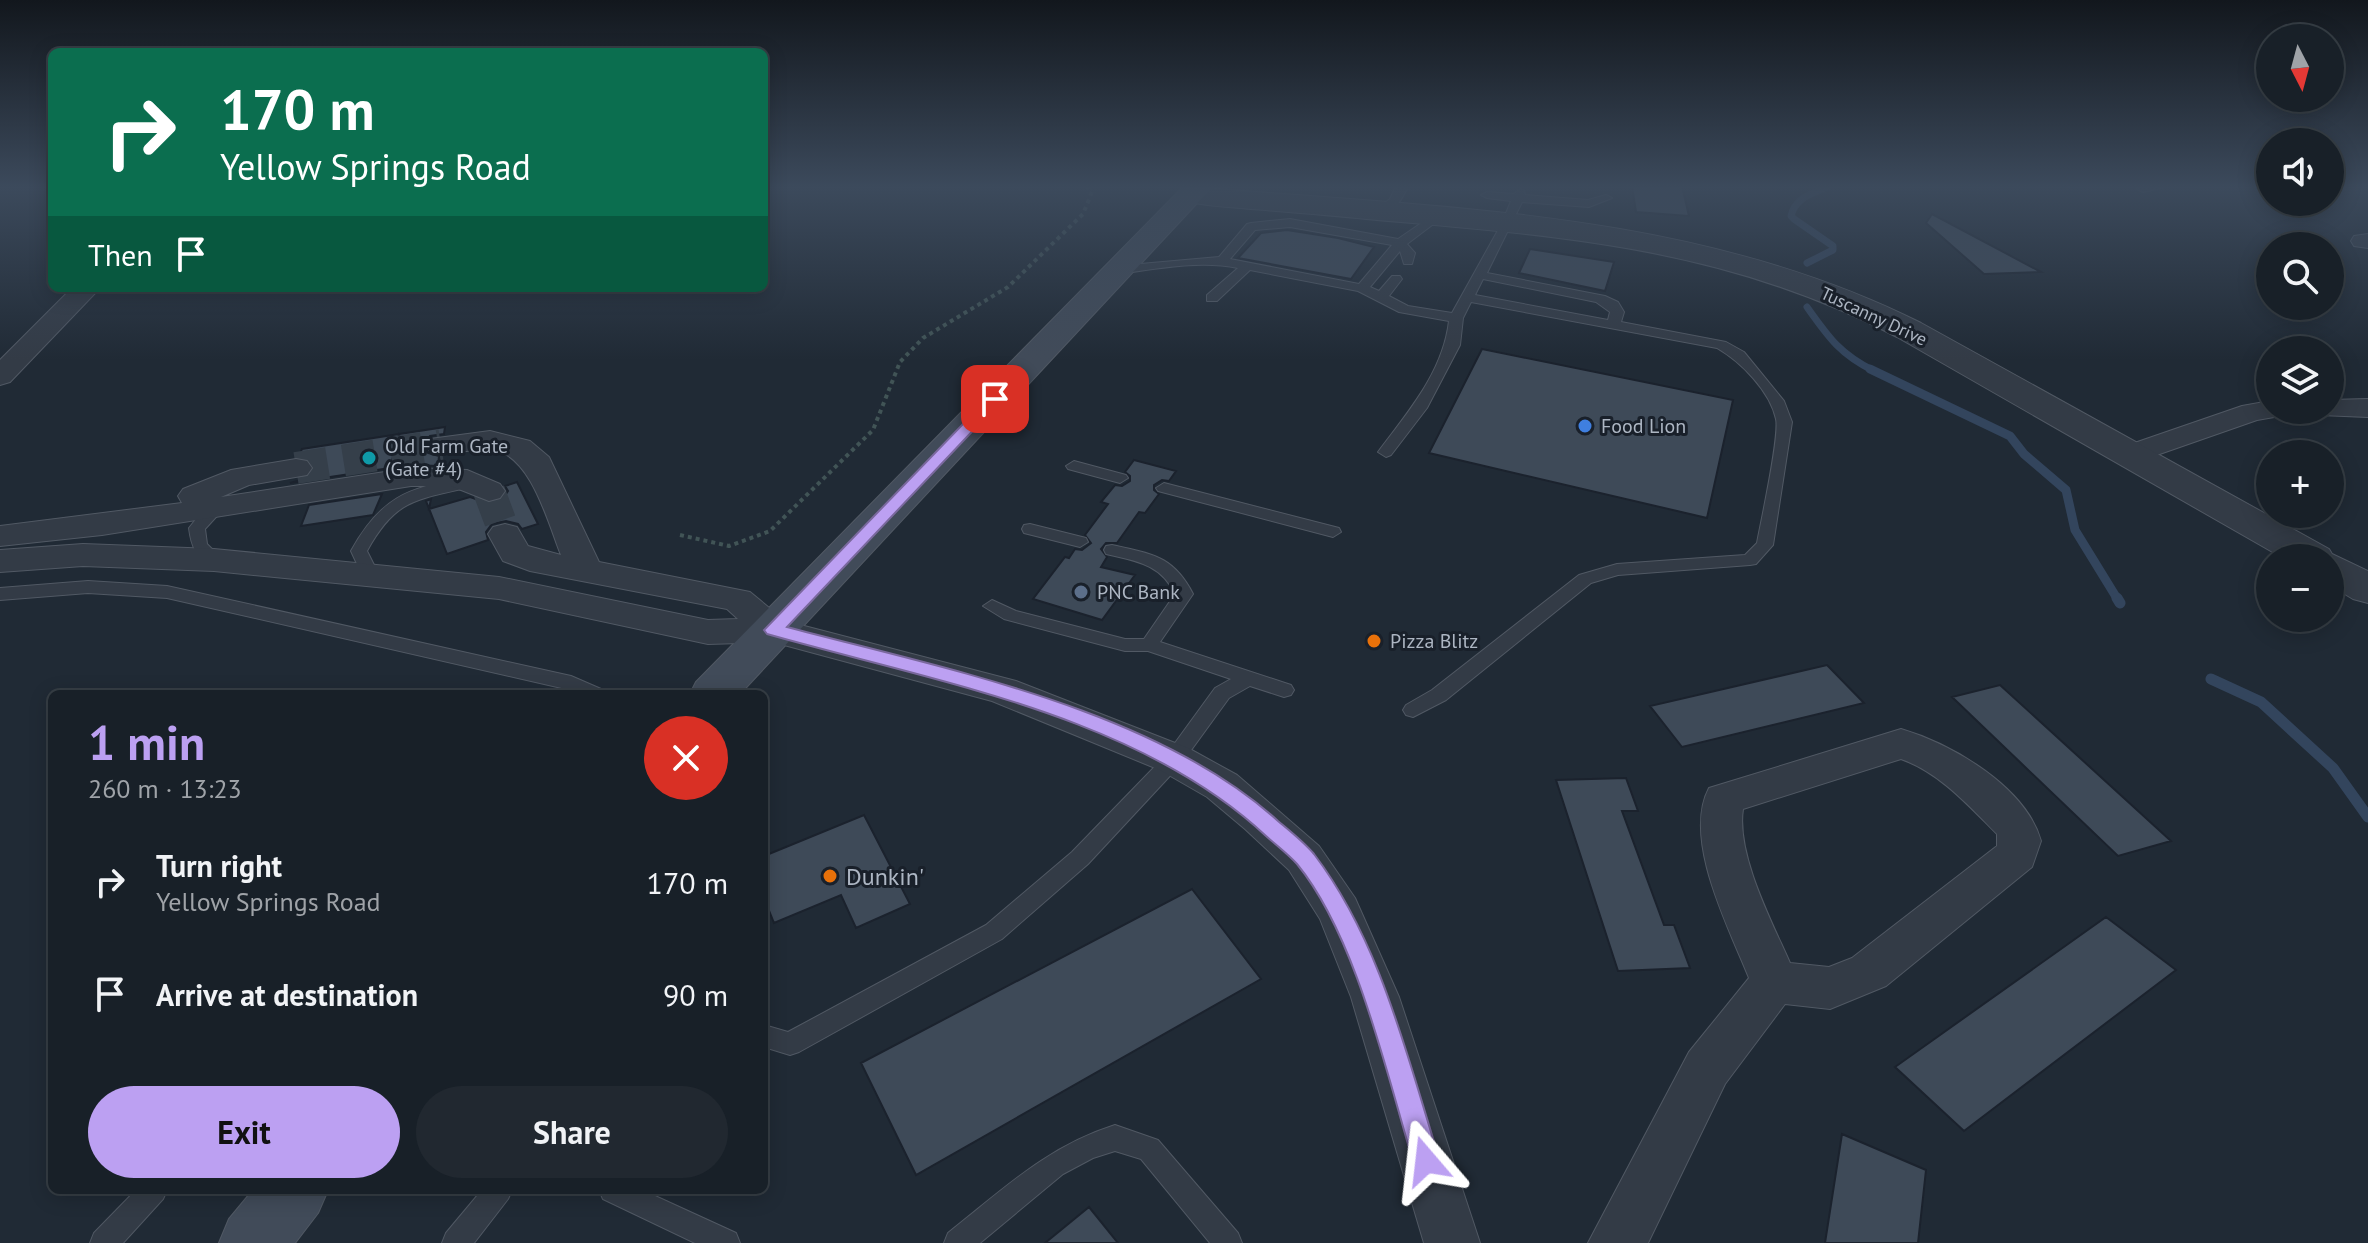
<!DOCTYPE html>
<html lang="en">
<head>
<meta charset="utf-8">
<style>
  :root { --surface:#182028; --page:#212830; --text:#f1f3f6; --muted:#9fa3a8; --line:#363e45; --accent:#bca0f2 }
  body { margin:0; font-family:"PT Sans",sans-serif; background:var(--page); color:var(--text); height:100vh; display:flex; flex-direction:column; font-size:30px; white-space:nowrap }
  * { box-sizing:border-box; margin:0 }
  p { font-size:26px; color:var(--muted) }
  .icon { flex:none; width:44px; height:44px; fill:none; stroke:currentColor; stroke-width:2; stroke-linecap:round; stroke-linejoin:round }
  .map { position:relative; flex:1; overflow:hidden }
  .details { position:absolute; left:48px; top:690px; width:720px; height:504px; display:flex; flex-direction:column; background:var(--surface); border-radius:12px; box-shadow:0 4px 20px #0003,0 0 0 2px var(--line) }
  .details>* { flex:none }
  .hud { position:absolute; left:48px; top:48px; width:720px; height:244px; border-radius:12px; box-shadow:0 4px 20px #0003,0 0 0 2px var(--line); background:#0b6e4f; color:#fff; overflow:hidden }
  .needle { width:52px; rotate:174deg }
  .fabs { position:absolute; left:2256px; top:24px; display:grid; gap:16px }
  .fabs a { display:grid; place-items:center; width:88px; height:88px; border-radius:50%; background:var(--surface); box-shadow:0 4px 20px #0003,0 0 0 2px var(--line); font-size:40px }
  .pin { position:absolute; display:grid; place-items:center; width:68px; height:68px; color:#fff; margin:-34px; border-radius:16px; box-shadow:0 4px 12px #0006 }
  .me { position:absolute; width:88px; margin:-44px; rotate:343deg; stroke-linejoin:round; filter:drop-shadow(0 0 6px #0008) }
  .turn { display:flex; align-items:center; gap:28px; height:168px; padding:0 40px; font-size:36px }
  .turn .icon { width:104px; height:104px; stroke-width:2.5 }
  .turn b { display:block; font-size:56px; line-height:68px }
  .then { display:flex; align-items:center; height:76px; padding:0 40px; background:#0003; gap:16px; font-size:30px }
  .round { display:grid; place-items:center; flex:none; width:84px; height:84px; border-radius:42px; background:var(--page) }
  .head { display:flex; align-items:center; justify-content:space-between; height:136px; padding:0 40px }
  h1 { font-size:48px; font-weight:700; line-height:60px; color:var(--accent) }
  .button { display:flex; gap:16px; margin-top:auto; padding:16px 40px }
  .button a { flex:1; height:92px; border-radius:48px; background:var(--accent); color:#111; font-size:32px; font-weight:700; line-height:92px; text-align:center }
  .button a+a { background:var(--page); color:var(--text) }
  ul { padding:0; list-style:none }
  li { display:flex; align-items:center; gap:24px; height:112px; padding:0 40px }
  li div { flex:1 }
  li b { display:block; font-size:30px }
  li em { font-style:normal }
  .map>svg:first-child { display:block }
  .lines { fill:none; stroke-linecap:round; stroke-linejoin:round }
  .stream-far2 { stroke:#33455d; stroke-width:7 }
  .stream-far1 { stroke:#33455d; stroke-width:9 }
  .stream { stroke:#33455d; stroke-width:11 }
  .building { fill:#3e4a58; stroke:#1b222d; stroke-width:2 }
  .minor-tunnel { stroke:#353f4a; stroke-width:32; stroke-dasharray:32 16; stroke-linecap:butt }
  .service-casing { stroke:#515964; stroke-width:2 }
  .minor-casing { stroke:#515964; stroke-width:2 }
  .tertiary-casing { stroke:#515964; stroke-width:2 }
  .secondary-casing { stroke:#515964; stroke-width:2 }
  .path { stroke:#415456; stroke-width:4; stroke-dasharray:4 4; stroke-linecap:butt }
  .service { fill:#333b46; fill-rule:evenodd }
  .minor { fill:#333b46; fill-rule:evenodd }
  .tertiary { fill:#333b46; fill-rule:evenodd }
  .secondary { fill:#414b59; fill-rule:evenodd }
  .route { fill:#bca0f2; stroke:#7a689d; stroke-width:2 }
  .shop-dot { fill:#3f7fe0; stroke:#19202a; stroke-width:3 }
  .culture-dot { fill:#0f9aa8; stroke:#19202a; stroke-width:3 }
  .service-dot { fill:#5c6f8a; stroke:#19202a; stroke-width:3 }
  .food-dot { fill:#e8710a; stroke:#19202a; stroke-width:3 }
  .labels { text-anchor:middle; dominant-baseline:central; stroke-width:6; stroke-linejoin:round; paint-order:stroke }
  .far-street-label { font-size:18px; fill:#adb6c3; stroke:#19202a }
  .poi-label { font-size:20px; fill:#adb6c3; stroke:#19202a; text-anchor:start }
  .near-poi-label { font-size:24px; fill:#adb6c3; stroke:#19202a; text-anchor:start }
</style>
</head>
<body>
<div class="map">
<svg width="2368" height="1243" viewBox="0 0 2368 1243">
  <rect width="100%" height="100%" fill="#202a35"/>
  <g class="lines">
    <!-- stream-far2 -->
    <path class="stream-far2" d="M1807 263 1833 250V246L1794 219 1791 216C1796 196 1813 194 1829 186
      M1807 307C1829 338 1840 354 1874 371"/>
    <!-- stream-far1 -->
    <path class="stream-far1" d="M1870 369 2010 436 2024 454 2066 490 2075 530 2118 600"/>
    <!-- stream -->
    <path class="stream" d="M2117 598 2120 603
      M2211 679 2261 702 2333 768 2368 817"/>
  </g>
  <!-- building -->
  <path class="building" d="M1632 186H1682L1689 216 1636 212Z
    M1932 214 2041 272 1984 274 1926 223Z
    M1287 230 1338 238 1374 247 1351 279 1238 258 1261 233Z
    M1530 249 1614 262 1605 291 1519 273Z
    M1482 349 1733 400 1707 518 1429 453Z
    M445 427 444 434 430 436 424 443 428 453 439 456 438 466 411 465 399 435 390 468 290 483 308 478 314 470 309 459 299 457 302 449Z
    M1134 460 1176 471 1169 481 1162 480 1154 485V490L1159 494 1145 513 1139 512 1117 543H1106L1101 549 1107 557 1101 567 1135 575 1102 620 1033 599 1065 557 1069 558 1075 549 1082 550 1091 543 1085 535 1108 504 1101 502 1115 485 1122 486 1130 481V476L1125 472Z
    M517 482 538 524 522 529 518 524 506 521 492 524 486 532 488 540 447 554 426 501 431 499 429 509 470 497 490 504 502 500 508 491 505 486Z
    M382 494 373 515 301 526 309 505Z
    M1827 665 1864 703 1682 747 1650 706Z
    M2000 685 2171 841 2118 856 1952 697Z
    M1626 778 1638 811H1622L1664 925H1674L1690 968 1618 971 1556 780Z
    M864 815 910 904 856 928 841 895 774 923 764 898V856Z
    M1192 889 1261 979 916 1175 861 1063Z
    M2106 917 2176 970 1964 1131 1895 1067Z
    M1842 1134 1926 1170 1918 1243H1825Z
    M1089 1207 1118 1243H1045Z"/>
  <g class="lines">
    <!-- minor-tunnel -->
    <path class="minor-tunnel" d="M296 468 441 445
      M489 491 505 534"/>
    <!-- service casing -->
    <g class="service-casing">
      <path id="service" d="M1396 186 1407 188C1401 202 1390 217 1374 215V211L1390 199Z
        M2170 186 2143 192 2137 189 2140 186Z
        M1520 189 1524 190 1525 195 1588 200 1606 195 1612 198 1589 207 1522 202 1487 273 1605 296 1618 302 1624 312 1621 322 1726 342 1744 352 1784 401 1792 422 1773 545 1756 564 1750 565 1618 575 1591 583 1446 700 1413 717 1406 715 1403 710 1406 705 1432 690 1579 575 1617 564 1745 555 1757 543C1761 521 1780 436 1776 419 1770 391 1741 362 1717 348L1471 302 1463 318 1460 345 1427 408 1391 455 1386 457 1378 452C1408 412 1443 372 1449 321L1399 312 1358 291 1250 270 1217 301H1207V295L1238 268C1198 260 1157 269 1118 274L1112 270 1118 266 1219 257 1247 224 1251 223 1290 219 1398 239 1436 213 1442 217 1440 219 1407 244 1415 253 1412 264H1404L1400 251 1370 287 1379 291 1392 276H1400L1402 279 1389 296 1408 306 1452 313 1502 223 1511 201 1487 198 1481 195 1487 192 1514 194ZM1290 227 1392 245 1359 284 1230 259 1255 230ZM1483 279 1596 302 1610 312 1608 320 1475 295Z
        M1074 461 1126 475 1128 478 1120 483 1068 469 1066 466Z
        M464 479 470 481 472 484 470 487C417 500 396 498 367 551L379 575 370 581 364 579 351 551C379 500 407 486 464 479Z
        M1164 483 1339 528 1341 532 1333 537 1158 491 1156 488Z
        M223 502 231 507 216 517 205 529 207 544 223 560 214 565C196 560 191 545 189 528L204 509Z
        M1030 524 1086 538 1088 542 1080 547 1024 533 1022 529 1024 525Z
        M1112 545C1151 554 1173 555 1193 594L1160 642 1291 685 1294 690 1291 695 1284 697 1250 686 1229 698 1181 764 1088 864 1002 939 799 1052 790 1055 764 1047V1025L788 1032 986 925 1072 852 1167 754 1215 688 1231 679 1148 651H1125L1004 619 983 606 992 600 1016 611 1125 639H1144L1175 594C1161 564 1136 561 1106 554L1104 550 1106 546Z
        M88 581 167 586 571 676 601 689 604 694H577L566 689 167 598 88 593 0 600V588Z
        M1115 1125 1158 1140 1238 1233 1242 1243H1210L1141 1159 1115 1151 1093 1158 1063 1174 980 1243H944L948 1233C1004 1189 1046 1147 1115 1125Z
        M136 1190H167L163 1199 123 1243H90L94 1233Z
        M482 1190H512L508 1199 474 1243H442L446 1233Z
        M599 1190H642L736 1233 740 1243H695L603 1199Z"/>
    </g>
    <!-- minor casing -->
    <g class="minor-casing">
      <path id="minor" d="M2368 234V248L2354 246 2351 241 2354 236Z
        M72 288H100L10 382 0 385V360Z
        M2368 399V417L2320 415 2316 410H2330V400Z
        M2270 401V410H2285L2280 416 2257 420 2131 464 2120 462 2116 455 2120 448 2242 406Z
        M490 431 530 441 549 457 599 562 750 592 785 621 1016 681 1188 748 1237 775 1319 846 1355 898 1399 997 1480 1243H1424L1351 997 1320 919 1289 870 1245 829 1207 797 1160 770 992 701 773 642 708 644 499 599 214 571 83 566 0 572V550L83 544 214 549 499 577 708 620 738 619 727 609 530 571 503 561 488 534 493 527 505 524 517 527 528 546 561 555C548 523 531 455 493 450 472 447 451 457 430 451L426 445 430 439Z
        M296 459 307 461 312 468 307 475 249 485 221 497 411 468 467 470 500 484 505 491 500 498 489 501 451 486H411L102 535 0 546V526L182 503 178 496 183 489 231 470Z
        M1901 729C1952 744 2026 787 2041 841L2032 867 1886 986 1830 1009 1785 1004 1725 1084 1648 1243H1588L1689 1052 1749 978C1729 928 1682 839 1709 788ZM1901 759C1940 773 1968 805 1997 834V846L1852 958 1829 967 1790 963C1772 922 1736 854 1743 809Z"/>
    </g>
    <!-- tertiary casing -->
    <g class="tertiary-casing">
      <path id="tertiary" d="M1194 187C1440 208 1696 210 1921 323L2329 549 2332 554 2368 571V603L2353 599 2330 585V558H2283L1897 337C1723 246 1558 236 1366 219 1328 215 1289 212 1251 209 1229 207 1206 206 1184 201L1180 195 1184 189Z"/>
    </g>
    <!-- secondary casing -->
    <g class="secondary-casing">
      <path id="secondary" d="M1184 186H1213L740 694H690L696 682Z
        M253 1190H328L318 1213 295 1243H219L229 1219Z"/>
    </g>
    <!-- path -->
    <path class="path" d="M680 535 729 546 770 531 873 430 900 362 923 338 1008 287 1083 214 1092 192 1086 186"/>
    <!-- service -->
    <use href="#service" class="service"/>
    <!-- minor -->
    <use href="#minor" class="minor"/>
    <!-- tertiary -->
    <use href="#tertiary" class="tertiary"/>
    <!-- secondary -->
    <use href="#secondary" class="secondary"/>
  </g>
  <!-- sky -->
  <linearGradient id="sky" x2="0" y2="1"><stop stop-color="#12171d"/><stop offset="0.52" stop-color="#3c4a5c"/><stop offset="1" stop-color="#3c4a5c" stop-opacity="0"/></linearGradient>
  <rect width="2368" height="360" fill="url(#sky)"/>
  <!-- route -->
  <path class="route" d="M995 394 1002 399 1000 402 787 627C945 669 1155 709 1278 821 1290 831 1304 842 1314 854 1381 942 1407 1057 1440 1161L1436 1170 1426 1174 1417 1170 1413 1161C1386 1072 1356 936 1297 864 1288 854 1276 845 1266 836 1137 715 932 681 767 634L764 630 990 396Z"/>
  <!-- markers -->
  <circle class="shop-dot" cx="1585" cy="426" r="8"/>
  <circle class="culture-dot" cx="369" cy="458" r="8"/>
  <circle class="service-dot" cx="1081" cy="592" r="8"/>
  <g class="food-dot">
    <circle cx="1374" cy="641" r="8"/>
    <circle cx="830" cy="876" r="8"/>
  </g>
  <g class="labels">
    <!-- far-street labels -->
    <g class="far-street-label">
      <text transform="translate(1874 316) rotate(25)">Tuscanny Drive</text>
    </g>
    <!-- poi labels -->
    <g class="poi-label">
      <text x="1601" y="426">Food Lion</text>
      <text x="385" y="446">Old Farm Gate<tspan x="385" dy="23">(Gate #4)</tspan></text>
      <text x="1097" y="592">PNC Bank</text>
      <text x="1390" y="641">Pizza Blitz</text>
    </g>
    <!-- near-poi labels -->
    <g class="near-poi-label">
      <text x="846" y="876">Dunkin'</text>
    </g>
  </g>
</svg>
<div class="fabs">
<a><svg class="needle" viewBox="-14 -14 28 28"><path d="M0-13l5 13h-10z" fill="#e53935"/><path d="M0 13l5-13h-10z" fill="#9fa3a8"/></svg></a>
<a><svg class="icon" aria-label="sound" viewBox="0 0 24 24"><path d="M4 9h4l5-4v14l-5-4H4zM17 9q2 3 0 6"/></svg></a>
<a><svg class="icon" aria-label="search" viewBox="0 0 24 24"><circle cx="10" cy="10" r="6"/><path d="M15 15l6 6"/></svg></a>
<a><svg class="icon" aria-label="layers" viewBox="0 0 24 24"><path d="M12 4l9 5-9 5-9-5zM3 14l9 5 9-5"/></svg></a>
<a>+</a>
<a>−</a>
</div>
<div class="pin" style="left:995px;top:399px;background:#d93025"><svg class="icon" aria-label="arrive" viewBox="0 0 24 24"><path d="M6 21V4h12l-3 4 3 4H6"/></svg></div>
<svg class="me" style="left:1426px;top:1161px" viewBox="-20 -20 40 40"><path d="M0-17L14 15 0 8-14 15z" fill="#bca0f2" stroke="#fff" stroke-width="4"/></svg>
<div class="hud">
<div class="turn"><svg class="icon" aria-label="right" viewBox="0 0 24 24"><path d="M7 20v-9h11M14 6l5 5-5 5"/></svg><div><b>170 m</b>Yellow Springs Road</div></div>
<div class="then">Then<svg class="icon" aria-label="arrive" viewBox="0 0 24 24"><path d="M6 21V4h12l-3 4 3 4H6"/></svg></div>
</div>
<section class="details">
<div class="head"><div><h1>1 min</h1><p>260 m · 13:23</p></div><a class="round" style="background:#d93025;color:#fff"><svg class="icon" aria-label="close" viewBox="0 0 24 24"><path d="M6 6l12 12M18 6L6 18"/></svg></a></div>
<ul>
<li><svg class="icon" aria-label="right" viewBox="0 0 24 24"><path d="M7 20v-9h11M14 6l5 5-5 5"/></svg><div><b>Turn right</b><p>Yellow Springs Road</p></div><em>170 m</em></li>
<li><svg class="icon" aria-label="arrive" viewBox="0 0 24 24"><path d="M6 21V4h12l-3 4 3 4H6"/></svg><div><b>Arrive at destination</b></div><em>90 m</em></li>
</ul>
<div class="button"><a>Exit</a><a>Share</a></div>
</section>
</div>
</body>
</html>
